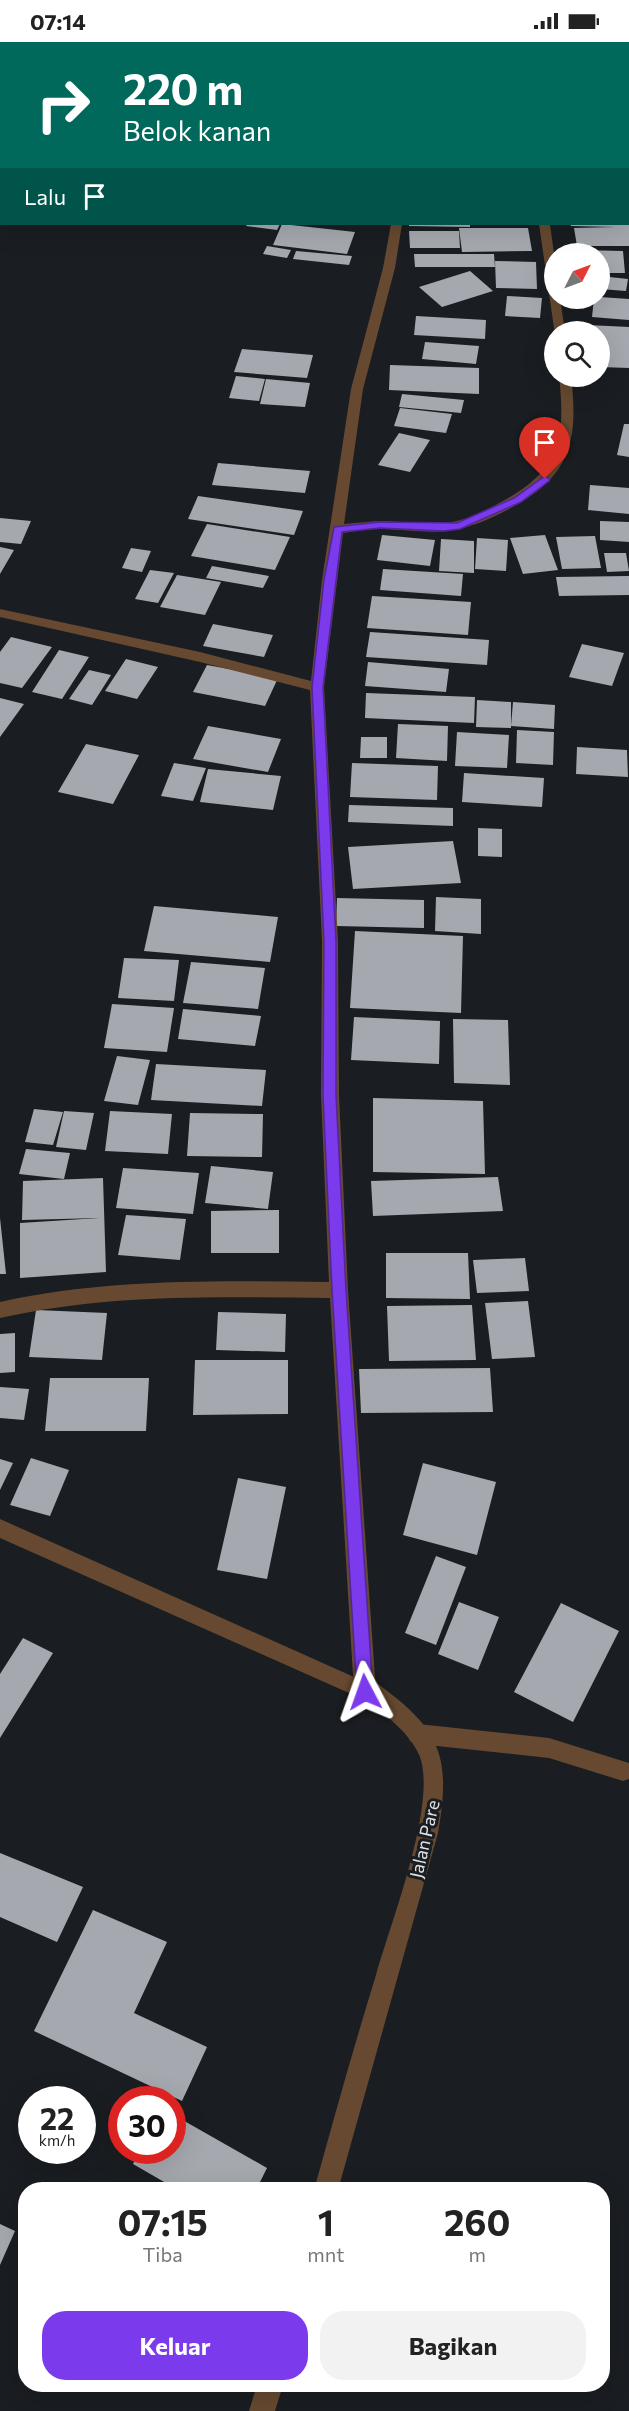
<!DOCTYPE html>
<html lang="id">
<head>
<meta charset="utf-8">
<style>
  :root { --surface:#fff; --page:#f2f2f2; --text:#222; --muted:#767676; --accent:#7c3aed }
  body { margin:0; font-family:Commissioner,sans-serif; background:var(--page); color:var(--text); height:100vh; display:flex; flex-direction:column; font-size:22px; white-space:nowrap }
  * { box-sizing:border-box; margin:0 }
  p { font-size:20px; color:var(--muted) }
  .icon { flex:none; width:33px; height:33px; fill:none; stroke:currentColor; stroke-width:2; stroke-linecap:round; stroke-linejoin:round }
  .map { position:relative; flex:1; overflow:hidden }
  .details { position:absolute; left:18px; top:2140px; width:592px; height:210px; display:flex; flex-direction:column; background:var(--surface); border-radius:24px; box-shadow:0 6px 24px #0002 }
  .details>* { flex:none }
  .top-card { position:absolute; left:0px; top:0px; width:630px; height:183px; box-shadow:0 6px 24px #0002; background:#00695c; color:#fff; overflow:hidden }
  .needle { width:39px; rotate:48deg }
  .buttons { position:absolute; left:544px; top:201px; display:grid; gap:12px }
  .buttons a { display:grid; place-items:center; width:66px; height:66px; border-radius:50%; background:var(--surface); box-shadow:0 6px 24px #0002; font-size:30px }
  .speed { position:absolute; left:18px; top:2044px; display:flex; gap:12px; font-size:30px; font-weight:700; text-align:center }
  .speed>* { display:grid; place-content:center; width:78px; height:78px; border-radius:50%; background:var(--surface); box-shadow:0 6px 24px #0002; line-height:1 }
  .speed small { font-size:15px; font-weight:400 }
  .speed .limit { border:9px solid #d22; background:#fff; color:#111 }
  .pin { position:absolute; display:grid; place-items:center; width:51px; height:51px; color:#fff; margin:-62px -26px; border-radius:50% 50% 50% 0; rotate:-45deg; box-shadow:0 0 6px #0007 }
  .pin .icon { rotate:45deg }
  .me { position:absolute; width:66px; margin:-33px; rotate:356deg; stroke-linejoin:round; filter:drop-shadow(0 0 4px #0008) }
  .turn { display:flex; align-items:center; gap:21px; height:126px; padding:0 24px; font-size:27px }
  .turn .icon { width:78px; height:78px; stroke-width:2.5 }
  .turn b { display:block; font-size:42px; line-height:51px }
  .then { display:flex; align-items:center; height:57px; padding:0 24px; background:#0003; gap:12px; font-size:22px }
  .eta { display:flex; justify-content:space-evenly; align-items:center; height:102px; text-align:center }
  .eta b { font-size:36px; font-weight:700; line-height:42px }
  .primary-button { display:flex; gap:12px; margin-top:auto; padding:12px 24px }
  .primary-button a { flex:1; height:69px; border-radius:24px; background:var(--accent); color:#fff; font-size:24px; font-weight:700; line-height:69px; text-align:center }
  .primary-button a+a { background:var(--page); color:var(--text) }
  .status { display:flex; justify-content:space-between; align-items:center; height:42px; padding:0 30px; background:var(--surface); direction:ltr }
  .status svg { height:16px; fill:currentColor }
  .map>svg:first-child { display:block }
  .building { fill:#a5a9af }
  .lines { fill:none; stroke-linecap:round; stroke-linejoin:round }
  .minor { fill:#664930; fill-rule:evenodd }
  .tertiary { fill:#664930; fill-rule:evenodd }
  .route { fill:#7c3aed; stroke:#51269a; stroke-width:1.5 }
  .labels { text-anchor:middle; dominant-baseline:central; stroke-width:6; stroke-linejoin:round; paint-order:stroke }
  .near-street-label { font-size:18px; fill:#e0e2e5; stroke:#1a1d21 }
</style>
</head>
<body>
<div class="status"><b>07:14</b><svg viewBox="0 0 49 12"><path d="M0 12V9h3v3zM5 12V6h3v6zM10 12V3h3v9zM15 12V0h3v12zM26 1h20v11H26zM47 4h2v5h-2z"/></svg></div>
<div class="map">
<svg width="629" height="2369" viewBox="0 0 629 2369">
  <rect width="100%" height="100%" fill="#1a1d21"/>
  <!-- building -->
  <path class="building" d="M247 182H280L277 188 246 184Z
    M282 182 355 190 347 212 273 203Z
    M409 182H470V185L409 184Z
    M570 182H629V204H577L574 186 615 185 571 184Z
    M459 186H528L532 209 462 210Z
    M409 189H459L460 206H410Z
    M267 204 291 208 287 216 263 212Z
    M580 208 623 209 625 231H600V212H580Z
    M296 209 352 214 349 223 293 217Z
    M414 212H494L495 225H415Z
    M495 219 536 220 537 247 496 246Z
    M470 229 493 249 442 265 419 245Z
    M600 234 628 237 626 249 600 247Z
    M507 254 542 256 540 276 505 274Z
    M600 255 629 257V278L592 275 594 256Z
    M416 274 486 278 485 297 414 293Z
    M588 283 629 285V326L600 325V290H587Z
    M425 300 479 304 476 322 422 317Z
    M242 307 313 313 307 336 234 330Z
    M390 323 479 326V352L389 348Z
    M236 334 265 337 259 359 229 356Z
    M266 337 310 341 305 365 260 362Z
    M402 352 464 358 461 371 399 365Z
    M400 366 452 372 446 391 394 384Z
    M624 382H629V415L617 413Z
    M399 391 430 398 410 430 378 423Z
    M218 421 310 429 305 451 212 443Z
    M590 443 629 446V472L588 468Z
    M198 454 303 469 294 493 188 477Z
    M0 476 31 479 21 502 0 500Z
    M600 479 629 480V500L600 498Z
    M207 482 290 495 275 528 191 514Z
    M382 493 435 498 430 524 377 518Z
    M545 493 558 528 523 532 510 496Z
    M595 494 601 526 562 527 556 495Z
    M477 496 508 498 506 529 475 527Z
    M441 497 474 499V531L439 529Z
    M0 505 14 508 0 532Z
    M131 506 151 509 142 530 122 526Z
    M604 511H626L629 529 607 530Z
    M212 524 269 534 263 546 206 536Z
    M383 527 463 532 461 554 380 548Z
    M150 528 174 531 158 561 135 557Z
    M177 533 221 540 205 573 160 565Z
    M629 534V553L559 554 556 535Z
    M372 554 471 560 468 593 367 586Z
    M213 582 273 593 264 615 203 604Z
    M370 590 489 598 487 623 366 615Z
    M11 595 52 605 22 646 0 641V610Z
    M582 602 624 611 612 644 569 635Z
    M59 608 89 615 62 657 32 650Z
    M126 617 158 625 137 657 105 649Z
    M368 620 449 627 446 650 365 644Z
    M207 623 278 636 265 664 193 650Z
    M89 628 111 633 92 663 69 657Z
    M366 651 475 655 474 681 365 676Z
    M0 656 24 662 0 695Z
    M477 658 511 660V686L476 685Z
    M513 660 555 663 554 687 511 684Z
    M398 682 448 684 447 719 396 716Z
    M208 684 281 697 268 730 193 717Z
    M517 688 554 690 553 723 516 721Z
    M457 690 509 693 507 726 455 724Z
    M361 695H387V716H360Z
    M86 702 139 713 113 762 58 750Z
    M577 705 627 708 628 735 576 732Z
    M174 721 206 726 193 759 161 754Z
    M352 721 438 724 437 758 350 755Z
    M208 727 281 734 273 768 200 760Z
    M464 731 544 736 542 765 462 760Z
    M349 763 453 766V784L348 780Z
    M478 786 502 787V815L478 814Z
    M453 799 461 841 353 847 348 805Z
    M436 855 481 857V892L435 889Z
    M337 856 424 858V886L336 884Z
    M154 864 278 875 270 920 144 909Z
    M355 889 463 894 461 971 350 966Z
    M124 916 179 918 174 959 118 956Z
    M191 920 265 926 258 967 183 961Z
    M112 962 174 966 167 1010 104 1006Z
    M183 967 261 974 255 1004 178 997Z
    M354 975 440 979 439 1022 351 1018Z
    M453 977 508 978 510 1043 454 1041Z
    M117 1014 150 1018 138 1063 104 1059Z
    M156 1022 266 1028 262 1064 151 1058Z
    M373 1056 483 1059 485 1132 373 1130Z
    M34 1067 63 1070 53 1103 25 1100Z
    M64 1069 94 1071 86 1108 56 1105Z
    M110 1069 172 1072 168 1112 105 1109Z
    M190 1071 263 1072 262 1115 187 1114Z
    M26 1107 70 1111 64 1137 19 1132Z
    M211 1124 273 1130 268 1167 205 1161Z
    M123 1126 199 1131 193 1172 116 1166Z
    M498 1135 503 1169 373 1174 371 1139Z
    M103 1136 106 1230 20 1236V1181L99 1176 22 1178 23 1139Z
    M279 1168V1211H211V1169Z
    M126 1173 186 1177 180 1218 118 1213Z
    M0 1176 6 1232H0Z
    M386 1211H468L470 1257 386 1256Z
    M525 1216 529 1249 477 1251 473 1218Z
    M528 1259 535 1315 492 1317 485 1261Z
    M472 1263 476 1318 389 1319 387 1264Z
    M36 1268 107 1271 102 1318 29 1315Z
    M218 1270 286 1272 285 1310 216 1308Z
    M15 1291V1330L0 1331V1292Z
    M195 1318H288V1372L193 1373Z
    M490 1326 493 1370 361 1371 359 1327Z
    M50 1336H149L146 1389H45Z
    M0 1345 29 1347 24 1378 0 1376Z
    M31 1416 69 1428 50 1474 10 1463Z
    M0 1417 13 1421 0 1448Z
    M423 1421 496 1440 477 1513 403 1493Z
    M238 1436 286 1445 267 1537 217 1528Z
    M436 1514 466 1525 436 1603 405 1591Z
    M459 1560 499 1575 478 1628 438 1612Z
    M561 1561 619 1589 573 1680 514 1650Z
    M23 1596 53 1611 0 1696V1632Z
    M0 1811 83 1845 57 1900 0 1875Z
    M93 1868 167 1900 134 1971 207 2005 182 2059 34 1989Z
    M172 2072 267 2126 256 2148H178L133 2122 140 2109H172Z
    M0 2182 15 2189 0 2223Z"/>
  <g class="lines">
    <!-- minor -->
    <path class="minor" d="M420 0H430V2H420Z
      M502 0H512V2H502Z
      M391 182H402L395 226 363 347 344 482C358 481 371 479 385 479 405 480 425 483 445 481 465 479 484 470 501 460 560 429 566 397 559 334H571C579 400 570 435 509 467 490 477 470 486 448 489 427 491 406 488 384 487 370 487 356 489 343 491L324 645 338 899 339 1053 348 1248 376 1650 372 1657 365 1660 358 1657 354 1650 330 1256C219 1255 110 1251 0 1276V1260C109 1236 218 1239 329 1240L321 1053 322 899 310 648 200 620 0 575V567L200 610 311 639 322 538 351 347 383 226Z
      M539 182H550L555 219V256H560L565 290H555V293Z
      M418 1682 549 1696 629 1721V1737L623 1739 549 1716 418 1702 410 1699 407 1692 410 1685Z"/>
    <!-- tertiary -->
    <path class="tertiary" d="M0 1477 363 1639C373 1635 383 1646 391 1652 446 1694 449 1726 438 1791L338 2148H314C334 2076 354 2004 376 1933 390 1883 437 1763 420 1715 411 1692 386 1673 367 1659L0 1496Z
      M257 2343H283L275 2369H249Z"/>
  </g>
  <!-- route -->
  <path class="route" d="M545 434 550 437 549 439 521 460 460 487 444 489 380 486 342 490 323 645 336 899V1053L346 1248 373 1650 370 1655 365 1657 359 1655 357 1650 332 1248 323 1053 324 899 312 645 324 538 334 485 380 480 457 481 514 456Z"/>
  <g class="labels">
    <!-- near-street labels -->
    <g class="near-street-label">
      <text transform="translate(424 1797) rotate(-77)">Jalan Pare</text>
    </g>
  </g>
</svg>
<div class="buttons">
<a><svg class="needle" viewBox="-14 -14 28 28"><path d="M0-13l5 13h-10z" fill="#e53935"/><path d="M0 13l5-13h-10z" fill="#767676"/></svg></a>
<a><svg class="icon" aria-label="search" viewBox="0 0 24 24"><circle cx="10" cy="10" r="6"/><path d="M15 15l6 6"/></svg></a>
</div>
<div class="speed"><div>22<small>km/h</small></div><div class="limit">30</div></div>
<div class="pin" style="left:545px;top:437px;background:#d93025"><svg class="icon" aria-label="arrive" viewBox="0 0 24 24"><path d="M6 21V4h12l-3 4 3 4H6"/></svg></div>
<svg class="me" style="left:365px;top:1650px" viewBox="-20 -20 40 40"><path d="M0-17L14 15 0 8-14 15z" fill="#7c3aed" stroke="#fff" stroke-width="4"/></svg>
<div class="top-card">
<div class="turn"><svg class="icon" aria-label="right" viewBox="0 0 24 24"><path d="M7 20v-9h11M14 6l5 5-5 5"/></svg><div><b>220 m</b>Belok kanan</div></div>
<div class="then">Lalu<svg class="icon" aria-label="arrive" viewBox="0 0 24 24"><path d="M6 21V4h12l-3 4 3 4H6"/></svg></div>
</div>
<section class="details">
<div class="eta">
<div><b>07:15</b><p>Tiba</p></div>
<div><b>1</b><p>mnt</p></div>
<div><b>260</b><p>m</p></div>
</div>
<div class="primary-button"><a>Keluar</a><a>Bagikan</a></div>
</section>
</div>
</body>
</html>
